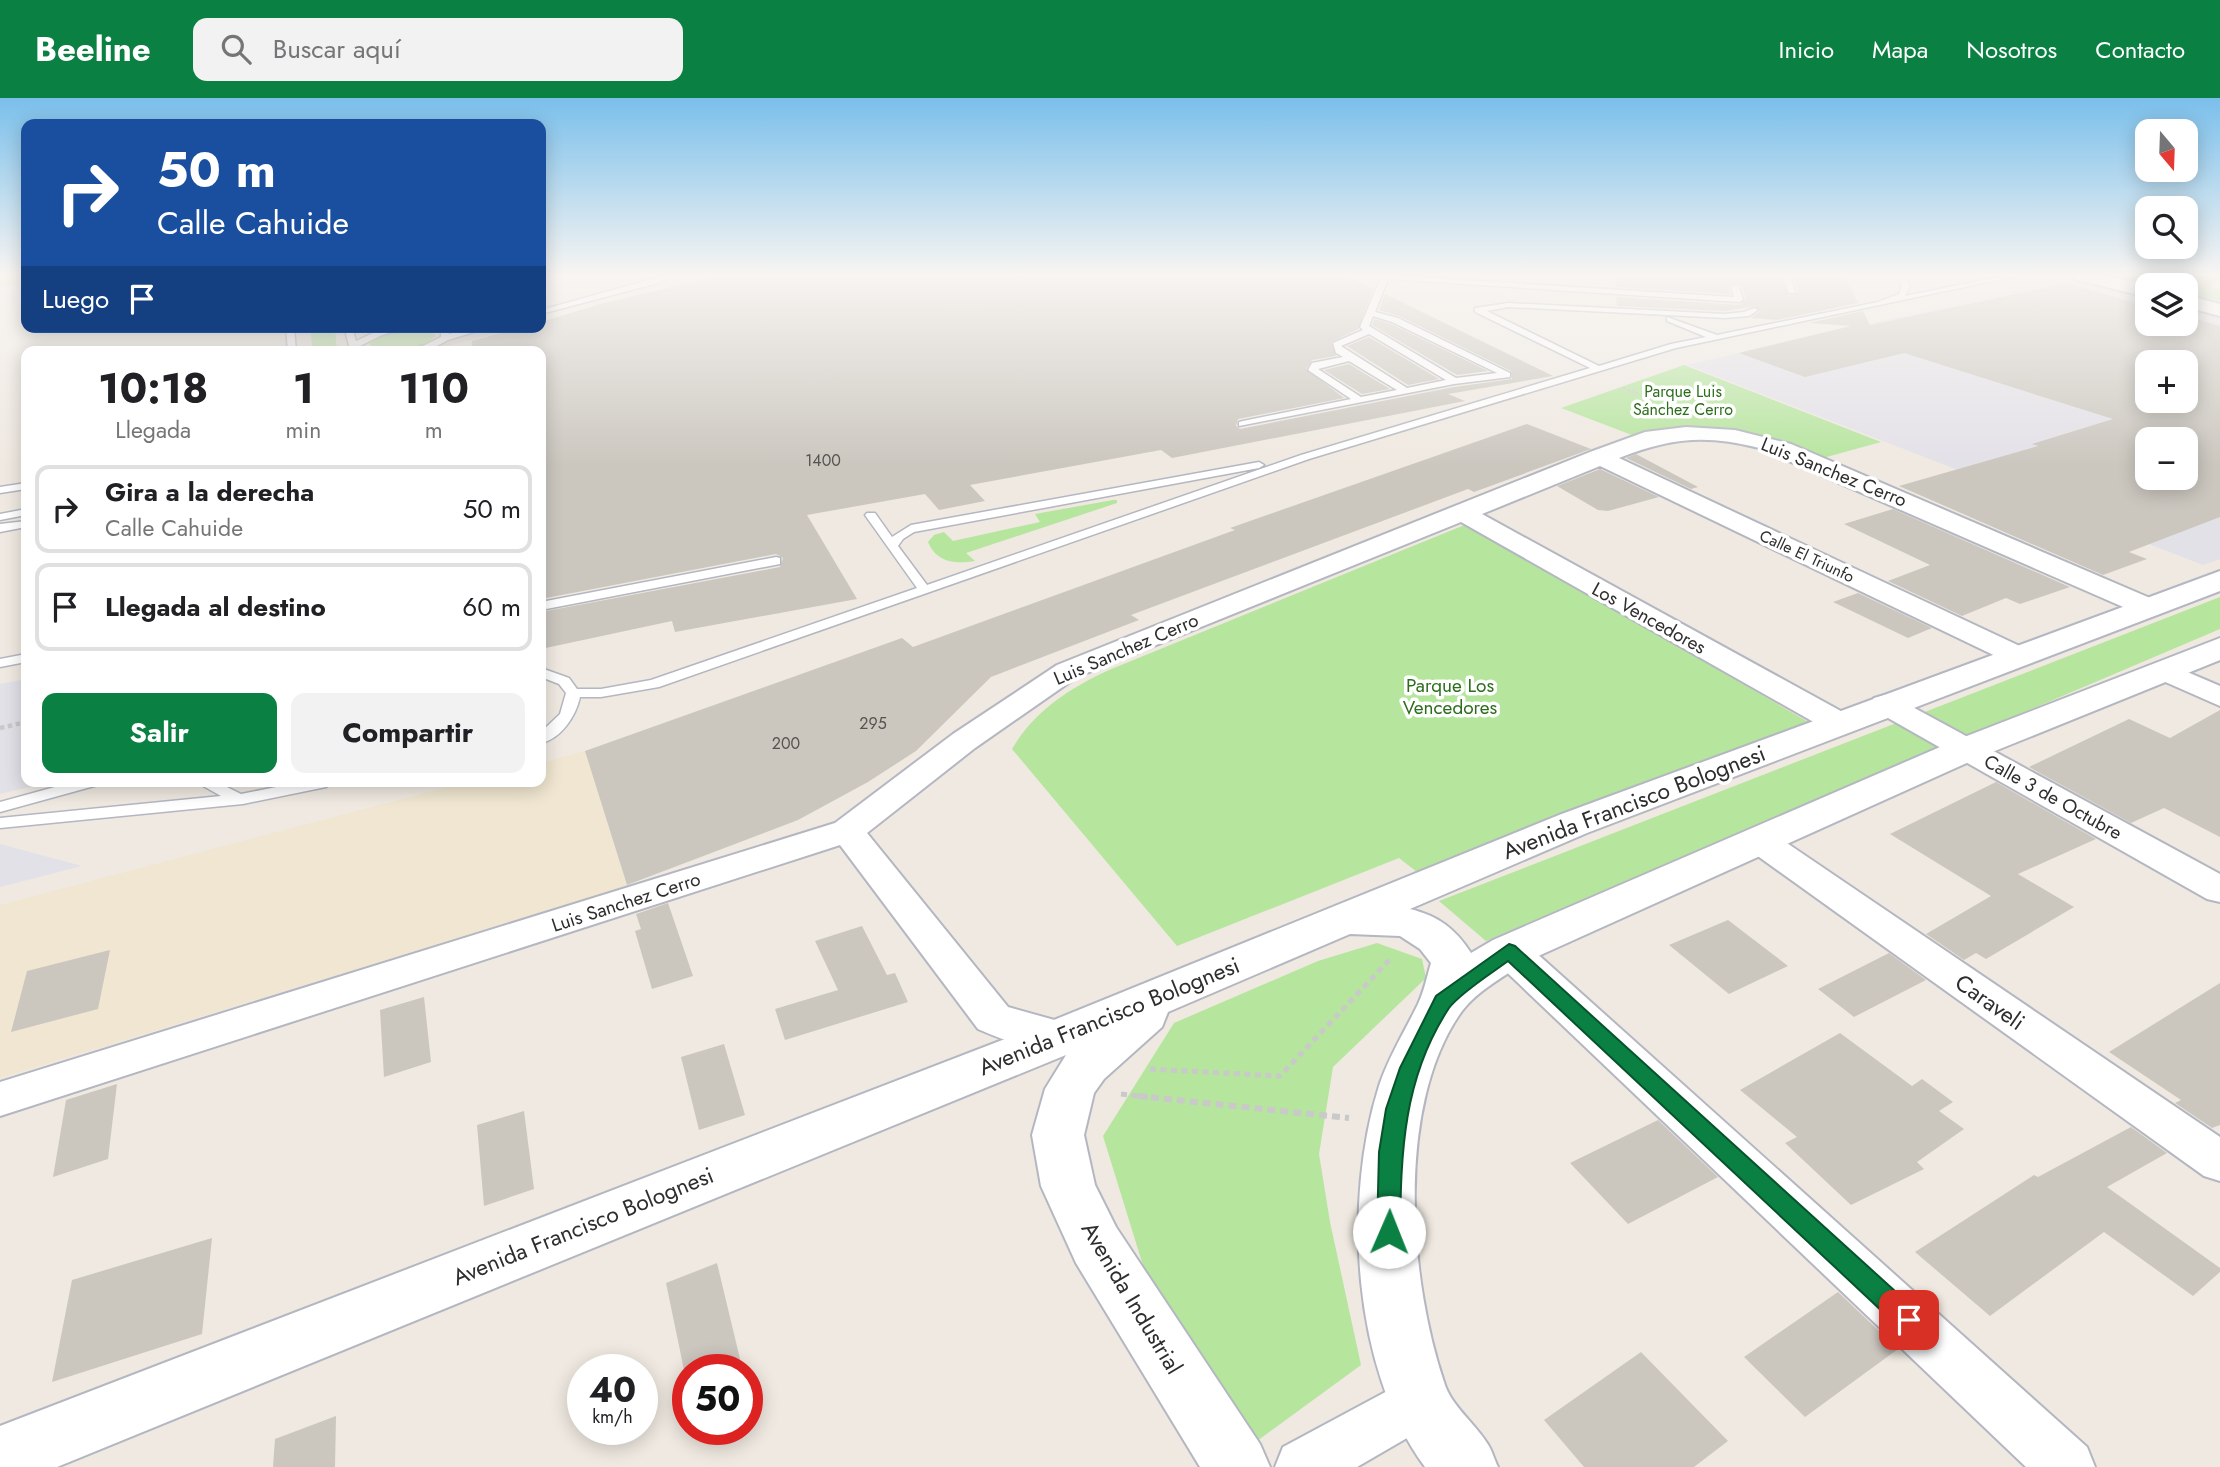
<!DOCTYPE html>
<html lang="es">
<head>
<meta charset="utf-8">
<style>
  :root { --surface:#fff; --page:#f2f2f2; --text:#202124; --muted:#757577; --line:#e0e0e0; --accent:#0b8043 }
  body { margin:0; font-family:Jost,sans-serif; background:var(--page); color:var(--text); height:100vh; display:flex; flex-direction:column; font-size:26px; white-space:nowrap }
  * { box-sizing:border-box; margin:0 }
  p { font-size:23px; color:var(--muted) }
  .icon { flex:none; width:38px; height:38px; fill:none; stroke:currentColor; stroke-width:2; stroke-linecap:round; stroke-linejoin:round }
  .map { position:relative; flex:1; overflow:hidden }
  .sheet { position:absolute; left:21px; top:248px; width:525px; height:441px; display:flex; flex-direction:column; background:var(--surface); border-radius:14px; box-shadow:0 4px 18px #0003 }
  .sheet>* { flex:none }
  .top-card { position:absolute; left:21px; top:21px; width:525px; height:214px; border-radius:14px; box-shadow:0 4px 18px #0003; background:#1a4fa0; color:#fff; overflow:hidden }
  .needle { width:46px; rotate:161deg }
  .controls { position:absolute; left:2135px; top:21px; display:grid; gap:14px }
  .controls a { display:grid; place-items:center; width:63px; height:63px; border-radius:14px; background:var(--surface); box-shadow:0 4px 18px #0003; font-size:35px }
  .speed { position:absolute; left:567px; top:1256px; display:flex; gap:14px; font-size:35px; font-weight:700; text-align:center }
  .speed>* { display:grid; place-content:center; width:91px; height:91px; border-radius:50%; background:var(--surface); box-shadow:0 4px 18px #0003; line-height:1 }
  .speed small { font-size:18px; font-weight:400 }
  .speed .limit { border:10px solid #d22; background:#fff; color:#111 }
  .pin { position:absolute; display:grid; place-items:center; width:60px; height:60px; color:#fff; margin:-30px; border-radius:14px; box-shadow:0 4px 10px #0006 }
  .me { position:absolute; width:77px; margin:-38px; rotate:1deg; stroke-linejoin:round; filter:drop-shadow(0 0 5px #0008) }
  .turn { display:flex; align-items:center; gap:24px; height:147px; padding:0 21px; font-size:32px }
  .turn .icon { width:91px; height:91px; stroke-width:2.5 }
  .turn b { display:block; font-size:49px; line-height:60px }
  .then { display:flex; align-items:center; height:66px; padding:0 21px; background:#0003; gap:14px; font-size:26px }
  .eta { display:flex; justify-content:space-evenly; align-items:center; height:119px; text-align:center }
  .eta b { font-size:42px; font-weight:700; line-height:49px }
  .action { display:flex; gap:14px; margin-top:auto; padding:14px 21px }
  .action a { flex:1; height:80px; border-radius:14px; background:var(--accent); color:#fff; font-size:28px; font-weight:700; line-height:80px; text-align:center }
  .action a+a { background:var(--page); color:var(--text) }
  ul { padding:0; list-style:none }
  li { display:flex; align-items:center; gap:21px; height:88px; margin:0 14px 10px; padding:0 7px; border:4px solid var(--line); border-radius:14px }
  li div { flex:1 }
  li b { display:block; font-size:26px }
  li em { font-style:normal }
  header { display:flex; align-items:center; gap:42px; box-sizing:border-box; height:98px; padding:0 35px; background:var(--accent); color:#fff }
  header strong { font-size:33px }
  nav { display:flex; gap:38px; margin-inline-start:auto; font-size:24px }
  .search { width:490px; height:63px; background:var(--page); display:flex; align-items:center; gap:18px; box-sizing:border-box; padding:0 24px; border-radius:14px; color:var(--muted); font-size:26px }
  .map>svg:first-child { display:block }
  .industrial { fill:#e3e1e8; fill-rule:evenodd }
  .education { fill:#f0e6d1 }
  .green { fill:#b6e59e }
  .plaza { fill:#dfdcd8 }
  .building { fill:#cbc7bf; fill-rule:evenodd }
  .lines { fill:none; stroke-linecap:round; stroke-linejoin:round }
  .lane-casing { stroke:#b4b7c1; stroke-width:3 }
  .street-casing { stroke:#b4b7c1; stroke-width:4 }
  .secondary-casing { stroke:#b4b7c1; stroke-width:4 }
  .primary-casing { stroke:#c9c9c9; stroke-width:4 }
  .path-far3 { stroke:#c9c9c9; stroke-width:2.5; stroke-dasharray:2.5 2; stroke-linecap:butt }
  .path-far2 { stroke:#c9c9c9; stroke-width:4.5; stroke-dasharray:4.5 3.5; stroke-linecap:butt }
  .path-far1 { stroke:#c9c9c9; stroke-width:5; stroke-dasharray:6 4.5; stroke-linecap:butt }
  .path { stroke:#c9c9c9; stroke-width:6; stroke-dasharray:8 5; stroke-linecap:butt }
  .lane { fill:#fff; fill-rule:evenodd }
  .street { fill:#fff; fill-rule:evenodd }
  .secondary { fill:#fff; fill-rule:evenodd }
  .primary { fill:#f2d163; fill-rule:evenodd }
  .route { fill:#0b8043; stroke:#07532c; stroke-width:2 }
  .labels { text-anchor:middle; dominant-baseline:central; stroke-width:7; stroke-linejoin:round; paint-order:stroke }
  .far-park-label { font-size:16px; fill:#2c6e1b; stroke:#fff }
  .number-label { font-size:16px; fill:#555452 }
  .far-street-label { font-size:16px; fill:#2e2e2e; stroke:#fff }
  .street-label { font-size:19px; fill:#2e2e2e; stroke:#fff }
  .park-label { font-size:19px; fill:#2c6e1b; stroke:#fff }
  .near-street-label { font-size:23px; fill:#2e2e2e; stroke:#fff }
</style>
</head>
<body>
<header>
<strong>Beeline</strong>
<div class="search"><svg class="icon" aria-label="search" viewBox="0 0 24 24"><circle cx="10" cy="10" r="6"/><path d="M15 15l6 6"/></svg>Buscar aquí</div>
<nav><a>Inicio</a><a>Mapa</a><a>Nosotros</a><a>Contacto</a></nav>
</header>
<div class="map">
<svg width="2220" height="1369" viewBox="0 0 2220 1369">
  <rect width="100%" height="100%" fill="#efe9e1"/>
  <!-- industrial -->
  <path class="industrial" d="M2073 179 2147 198V226H2186V208L2220 217V461L2203 467 1687 267ZM2147 264H2186V303H2147ZM2147 341H2186V380H2147Z
    M26 581V684H51L0 696V586Z
    M0 746 82 768 0 789Z"/>
  <!-- education -->
  <path class="education" d="M585 653 627 788 0 980V807L467 684H541V665Z"/>
  <!-- green -->
  <path class="green" d="M2096 177H2162L2220 191V203L2186 197V187L2147 190Z
    M310 229H335L337 254H313Z
    M402 233H430L436 238C422 252 386 257 369 246L382 237Z
    M1684 267 1881 344 1812 363 1746 340 1645 342 1561 310Z
    M1113 402H1117V405L966 455 975 463C955 466 937 465 928 444L934 437 944 434 953 443 1040 424 1035 416Z
    M1467 426 1810 625 1417 774 1399 760 1177 848 1012 651C1034 613 1070 590 1109 572Z
    M2220 499V531L1486 843 1439 803Z
    M1377 845 1422 861 1426 880 1333 969 1319 1056 1330 1124 1361 1267 1257 1343 1145 1174 1103 1038 1174 925 1318 863Z"/>
  <!-- plaza -->
  <path class="plaza" d="M486 229H523L422 254 439 245Z"/>
  <!-- building -->
  <path class="building" d="M723 177H1344L1373 191 1358 231 1331 244 1336 258 1312 262 1306 271 1344 300 1238 321 1236 328 1240 331 1454 289 1512 281 1511 273 1399 218 1379 212 1385 196 1553 278 1448 296 1465 303 1172 360 1161 352 970 387 985 403 939 412 925 396 807 417 857 501 675 534 672 523 541 551V514L780 469 783 460 776 456 541 501V254H473L472 243 523 229H541V224L600 206Z
    M1615 177H1780L1789 198 1798 194 1793 177H1844L1858 205 1777 222 1751 220 1761 213 1755 208 1725 213 1617 208 1616 199 1739 207 1746 201 1742 188 1736 185 1729 188 1730 196 1616 189Z
    M2067 185 2147 208V226H2186V218L2220 228V419L2129 454 2147 461 2103 477 1899 388 2038 348 2032 346 2113 321 1904 255 1805 279 1739 255 1851 228 1809 225 1863 213 1870 227ZM2147 264H2186V303H2147ZM2147 341H2186V380H2147Z
    M1375 221 1391 226 1488 273 1457 277 1372 227Z
    M1369 239 1439 281 1408 287 1347 248Z
    M1349 266 1390 291 1362 296 1324 272Z
    M1527 326 1591 351 1474 394 1468 391 1131 517 1139 522 991 579 916 653 868 684 798 722 627 787 585 653 902 540 913 549 1235 432 1230 430Z
    M1636 356 1698 389 1691 391 1626 360Z
    M1600 371 1659 399 1608 413 1598 412 1557 388Z
    M1893 411 2070 489 2020 506 2006 500 1962 518 1888 483 1930 467 1844 426Z
    M1858 495 1932 530 1908 540 1833 504Z
    M2220 612V739L2164 710 2131 725 2029 669 2129 621 2170 640Z
    M1996 684 2096 741 2018 776 2074 809 1986 861 1976 855 1964 862 1926 836 1991 798 1890 736Z
    M668 805 693 878 652 891 635 833 641 831 636 816Z
    M1728 822 1788 868 1729 896 1669 847Z
    M862 828 887 877 895 875 908 904 785 942 775 911 838 892 815 843Z
    M110 852 98 911 11 934 27 873Z
    M1889 855 1926 882 1854 919 1818 891Z
    M2220 885V1027L2212 1030 2175 1005 2181 1002 2109 954Z
    M424 899 431 964 384 979 380 912Z
    M1840 935 1912 988 1922 981 1953 1004 1939 1013 1964 1031 1917 1064 1924 1071 1851 1107 1785 1045 1797 1039 1740 992Z
    M724 946 745 1017 699 1032 681 959Z
    M117 986 108 1061 53 1079 66 1002Z
    M524 1013 534 1091 484 1108 477 1027Z
    M1658 1022 1718 1079 1628 1126 1570 1065Z
    M2131 1029 2167 1055 2107 1089 2220 1170V1174L2193 1198 2104 1134 1990 1218 1915 1154 2034 1077 2038 1079Z
    M212 1140 202 1236 52 1284 72 1182Z
    M717 1165 741 1265 724 1272H684L666 1185Z
    M1838 1194 1898 1251 1805 1319 1744 1259Z
    M1641 1254 1728 1343 1694 1369H1584L1544 1322Z
    M336 1318 335 1369H273L275 1341Z"/>
  <g class="lines">
    <!-- lane casing -->
    <g class="lane-casing">
      <path id="lane" d="M661 177H669L662 184 541 216V212L656 180Z
        M1382 177 1734 199 1731 189 1735 187 1739 189 1743 202 1739 204 1388 181 1375 214 1398 220 1510 275V279L1454 286 1239 328V324L1243 323 1351 301 1308 272 1312 265 1343 259 1336 255 1333 245 1363 232 1360 229ZM1373 218 1392 224 1497 275 1456 280 1369 228ZM1369 236 1446 282 1407 290 1341 248ZM1349 263 1397 292 1361 299 1318 271Z
        M1782 177H1790L1795 195H1789Z
        M1895 177H1903L1910 187 1905 198 2008 177H2021L1676 250 1309 361 659 589 601 599H580C576 618 561 641 541 645V634L560 616 566 595 559 586 541 579V570L569 580 577 591H601L651 582 917 490 865 417 867 415H875L892 439 911 427 1259 364 1264 367 1259 370 914 434 903 441 898 448 927 487 1301 357 1590 270 1475 214V210L1508 205 1725 216 1744 214 1754 210 1758 212 1749 218 1725 220 1508 209 1487 213 1599 268 1671 246 1706 239 1667 223V219L1717 237 1878 204 1899 196 1902 187Z
        M286 229H294L296 254H288Z
        M344 229H352L356 243 379 232 411 229 382 237 360 248 373 254H351Z
        M428 229 448 231 449 236 475 229H490L448 242 431 251 401 254 425 247 441 239V234Z
        M26 385V391L0 395V389Z
        M26 411V417L0 422V416Z
        M26 423V429L0 434V426Z
        M776 459 780 460V466L541 512V504Z
        M26 556V564L0 569V561Z
        M73 684H100L98 687 0 714V704Z
        M196 684H217L241 696 301 684H334L326 689 243 706 0 730V720L221 698Z"/>
    </g>
    <!-- street casing -->
    <g class="street-casing">
      <path id="street" d="M1686 329 1735 332 1791 346 2157 503 2161 509 2157 515H2137L1759 350C1705 336 1670 340 1619 360L2026 551 2030 557 2026 563 2016 566 2006 563 1600 368 1482 416 1848 617 1853 624 1848 631 1837 633 1826 631 1461 424 1077 579 975 650 867 735 1008 909 1076 928 1082 939 1076 950C1046 960 1006 943 978 931L840 747 0 1018V984L835 725 953 636 1057 567 1590 354 1645 334Z
        M2164 564 2220 588V608L2154 579 2149 573 2154 567Z
        M1885 597 1896 600 2220 776V804L2207 801 1874 612 1870 606 1874 600Z
        M1760 732 1772 735 2220 1039V1083L2204 1078 1748 751 1742 743 1748 735Z
        M1509 839 1523 843 2087 1349 2095 1369H2026L1495 863 1490 853 1495 843Z
        M1419 1276 1438 1284 1446 1303 1438 1322 1357 1369H1275L1283 1349Z"/>
    </g>
    <!-- secondary casing -->
    <g class="secondary-casing">
      <path id="secondary" d="M2072 177H2103L2147 187V199L2074 181Z
        M2186 197 2220 206V218L2186 209Z
        M2220 473V493L1587 735 1410 811C1438 818 1455 830 1471 855L1493 842 1954 643 2220 540V562L1980 659 1525 864C1504 879 1478 892 1462 913 1395 1006 1409 1181 1444 1284 1451 1308 1474 1324 1487 1345 1492 1352 1494 1361 1498 1369H1425C1352 1271 1343 1102 1379 988 1389 958 1405 933 1418 906 1424 894 1427 878 1431 865L1420 851 1400 838 1350 836 1168 914 1162 929 1104 981 1094 995 1084 1037 1095 1087 1116 1129 1260 1346 1270 1369H1200L1076 1165 1041 1088 1032 1037 1045 991 1066 957 57 1369H0V1328L1044 926 1559 717Z"/>
    </g>
    <!-- primary casing -->
    <g class="primary-casing">
      <path id="primary" d="M0 177H26V184L0 187Z
        M2129 177 2215 179 2217 183 2208 189 2138 183Z"/>
    </g>
    <!-- path-far3 -->
    <path class="path-far3" d="M939 207 978 208 971 215
      M832 272 846 264
      M814 284 840 276
      M1623 290 1639 296"/>
    <!-- path-far2 -->
    <path class="path-far2" d="M0 630 26 624"/>
    <!-- path-far1 -->
    <path class="path-far1" d="M1150 971 1280 978 1391 860
      M1121 996 1155 1000"/>
    <!-- path -->
    <path class="path" d="M1138 998 1349 1020"/>
    <!-- lane -->
    <use href="#lane" class="lane"/>
    <!-- street -->
    <use href="#street" class="street"/>
    <!-- secondary -->
    <use href="#secondary" class="secondary"/>
    <!-- primary -->
    <use href="#primary" class="primary"/>
  </g>
  <!-- sky -->
  <linearGradient id="sky" x2="0" y2="1"><stop stop-color="#7abfeb"/><stop offset="0.48" stop-color="#f8f5f2"/><stop offset="1" stop-color="#f8f5f2" stop-opacity="0"/></linearGradient>
  <rect width="2220" height="368" fill="url(#sky)"/>
  <!-- route -->
  <path class="route" d="M1509 846 1515 848 1917 1213 1921 1222 1917 1230 1909 1233 1900 1230 1508 863C1492 875 1460 895 1449 910 1403 980 1401 1054 1400 1134L1397 1141 1389 1144 1381 1141 1377 1134 1379 1054 1386 1011 1400 970 1436 898Z"/>
  <g class="labels">
    <!-- far-park labels -->
    <g class="far-park-label">
      <text x="1683" y="293">Parque Luis<tspan x="1683" dy="18">Sánchez Cerro</tspan></text>
    </g>
    <!-- number labels -->
    <g class="number-label">
      <text x="823" y="362">1400</text>
      <text x="873" y="625">295</text>
      <text x="786" y="645">200</text>
    </g>
    <!-- far-street labels -->
    <g class="far-street-label">
      <text transform="translate(1807 458) rotate(25)">Calle El Triunfo</text>
    </g>
    <!-- street labels -->
    <g class="street-label">
      <text transform="translate(1834 374) rotate(22)">Luis Sanchez Cerro</text>
      <text transform="translate(1649 520) rotate(29)">Los Vencedores</text>
      <text transform="translate(1126 551) rotate(-23)">Luis Sanchez Cerro</text>
      <text transform="translate(2053 699) rotate(29)">Calle 3 de Octubre</text>
      <text transform="translate(626 804) rotate(-18)">Luis Sanchez Cerro</text>
    </g>
    <!-- park labels -->
    <g class="park-label">
      <text x="1450" y="587">Parque Los<tspan x="1450" dy="22">Vencedores</tspan></text>
    </g>
    <!-- near-street labels -->
    <g class="near-street-label">
      <text transform="translate(1634 704) rotate(-21)">Avenida Francisco Bolognesi</text>
      <text transform="translate(1990 904) rotate(35)">Caraveli</text>
      <text transform="translate(1109 918) rotate(-22)">Avenida Francisco Bolognesi</text>
      <text transform="translate(583 1128) rotate(-22)">Avenida Francisco Bolognesi</text>
      <text transform="translate(1132 1200) rotate(59)">Avenida Industrial</text>
    </g>
  </g>
</svg>
<div class="controls">
<a><svg class="needle" viewBox="-14 -14 28 28"><path d="M0-13l5 13h-10z" fill="#e53935"/><path d="M0 13l5-13h-10z" fill="#757577"/></svg></a>
<a><svg class="icon" aria-label="search" viewBox="0 0 24 24"><circle cx="10" cy="10" r="6"/><path d="M15 15l6 6"/></svg></a>
<a><svg class="icon" aria-label="layers" viewBox="0 0 24 24"><path d="M12 4l9 5-9 5-9-5zM3 14l9 5 9-5"/></svg></a>
<a>+</a>
<a>−</a>
</div>
<div class="speed"><div>40<small>km/h</small></div><div class="limit">50</div></div>
<div class="pin" style="left:1909px;top:1222px;background:#d93025"><svg class="icon" aria-label="arrive" viewBox="0 0 24 24"><path d="M6 21V4h12l-3 4 3 4H6"/></svg></div>
<svg class="me" style="left:1389px;top:1134px" viewBox="-20 -20 40 40"><circle r="19" fill="#fff"/><path d="M0-13L10 11 0 6-10 11z" fill="#0b8043"/></svg>
<div class="top-card">
<div class="turn"><svg class="icon" aria-label="right" viewBox="0 0 24 24"><path d="M7 20v-9h11M14 6l5 5-5 5"/></svg><div><b>50 m</b>Calle Cahuide</div></div>
<div class="then">Luego<svg class="icon" aria-label="arrive" viewBox="0 0 24 24"><path d="M6 21V4h12l-3 4 3 4H6"/></svg></div>
</div>
<section class="sheet">
<div class="eta">
<div><b>10:18</b><p>Llegada</p></div>
<div><b>1</b><p>min</p></div>
<div><b>110</b><p>m</p></div>
</div>
<ul>
<li><svg class="icon" aria-label="right" viewBox="0 0 24 24"><path d="M7 20v-9h11M14 6l5 5-5 5"/></svg><div><b>Gira a la derecha</b><p>Calle Cahuide</p></div><em>50 m</em></li>
<li><svg class="icon" aria-label="arrive" viewBox="0 0 24 24"><path d="M6 21V4h12l-3 4 3 4H6"/></svg><div><b>Llegada al destino</b></div><em>60 m</em></li>
</ul>
<div class="action"><a>Salir</a><a>Compartir</a></div>
</section>
</div>
</body>
</html>
